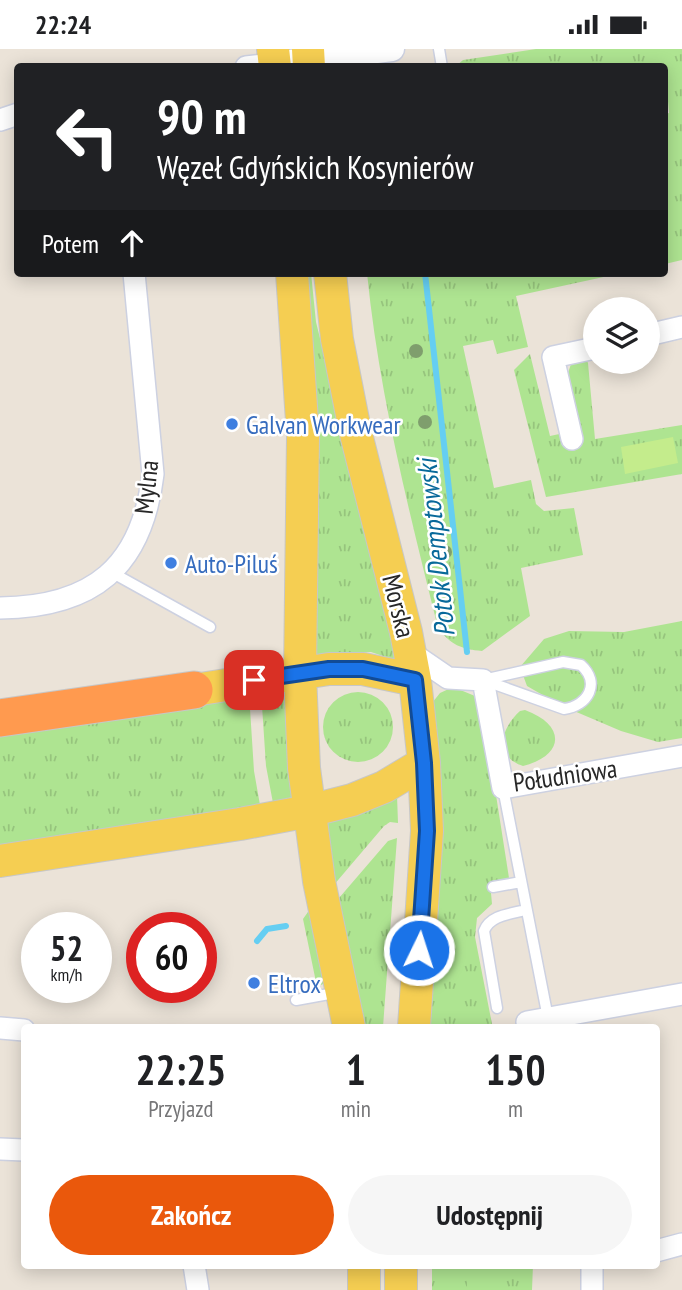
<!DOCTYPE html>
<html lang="pl">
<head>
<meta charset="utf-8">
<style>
  :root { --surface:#fff; --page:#f6f6f6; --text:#202124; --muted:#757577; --accent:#ea580c }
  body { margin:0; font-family:"PT Sans Narrow",sans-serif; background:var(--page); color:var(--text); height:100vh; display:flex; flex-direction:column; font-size:26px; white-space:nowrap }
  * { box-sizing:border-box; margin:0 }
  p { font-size:23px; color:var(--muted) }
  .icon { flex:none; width:38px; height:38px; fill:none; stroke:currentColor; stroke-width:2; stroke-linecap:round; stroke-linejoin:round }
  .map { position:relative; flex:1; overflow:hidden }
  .side { position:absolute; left:21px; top:975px; width:639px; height:245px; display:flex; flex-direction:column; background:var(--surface); border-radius:7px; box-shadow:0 4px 18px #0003 }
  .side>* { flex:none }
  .hud { position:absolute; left:14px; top:14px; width:654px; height:214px; border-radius:7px; box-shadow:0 4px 18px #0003; background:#202124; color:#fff; overflow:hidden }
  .controls { position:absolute; left:583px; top:248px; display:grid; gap:14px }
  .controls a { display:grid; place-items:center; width:77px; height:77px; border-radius:50%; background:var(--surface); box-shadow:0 4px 18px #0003; font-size:35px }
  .speed { position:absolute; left:21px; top:863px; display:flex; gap:14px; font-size:35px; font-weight:700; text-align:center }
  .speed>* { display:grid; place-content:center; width:91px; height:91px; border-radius:50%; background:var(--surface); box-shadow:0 4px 18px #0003; line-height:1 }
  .speed small { font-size:18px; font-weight:400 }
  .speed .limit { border:10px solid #d22; background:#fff; color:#111 }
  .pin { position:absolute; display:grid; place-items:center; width:60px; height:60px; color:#fff; margin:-30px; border-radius:14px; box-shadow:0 4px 10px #0006 }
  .me { position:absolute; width:77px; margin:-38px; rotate:4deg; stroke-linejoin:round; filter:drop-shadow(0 0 5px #0008) }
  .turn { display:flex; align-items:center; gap:24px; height:147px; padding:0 28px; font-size:32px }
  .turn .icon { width:91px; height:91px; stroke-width:2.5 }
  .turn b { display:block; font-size:49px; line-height:60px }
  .then { display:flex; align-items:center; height:66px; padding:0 28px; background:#0003; gap:14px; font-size:26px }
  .eta { display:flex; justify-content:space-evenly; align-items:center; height:119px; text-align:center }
  .eta b { font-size:42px; font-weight:800; line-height:49px }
  .cta { display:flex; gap:14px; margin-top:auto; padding:14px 28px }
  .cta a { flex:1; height:80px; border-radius:42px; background:var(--accent); color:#fff; font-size:28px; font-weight:800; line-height:80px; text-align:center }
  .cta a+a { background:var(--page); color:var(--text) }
  .status { display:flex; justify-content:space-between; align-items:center; height:49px; padding:0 35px; background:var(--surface); direction:ltr }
  .status svg { height:19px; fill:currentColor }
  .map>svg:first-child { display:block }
  .grass { fill:url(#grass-tufts) }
  .park { fill:#aee491 }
  .pitch { fill:#c4ec8c }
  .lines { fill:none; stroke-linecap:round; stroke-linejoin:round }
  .stream { stroke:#65cef2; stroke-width:6 }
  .service-casing { stroke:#cdd1e1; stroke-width:13 }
  .minor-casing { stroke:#cdd1e1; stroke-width:24 }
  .tertiary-casing { stroke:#cdd1e1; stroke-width:27 }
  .primary-casing { stroke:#c7c7c7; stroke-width:34 }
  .motorway-casing { stroke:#c7c7c7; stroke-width:39 }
  .service { stroke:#fff; stroke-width:10 }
  .minor { stroke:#fff; stroke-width:21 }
  .tertiary { stroke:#fff; stroke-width:24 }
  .primary { stroke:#f5ce52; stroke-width:32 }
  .motorway { stroke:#ff9a4f; stroke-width:37 }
  .tree { fill:#7f9e6d }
  .route-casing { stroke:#114b97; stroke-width:18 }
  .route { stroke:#1a73e8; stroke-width:12 }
  .shop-dot { fill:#3f7fe0; stroke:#fff; stroke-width:2.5 }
  .labels { text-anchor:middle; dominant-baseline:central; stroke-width:5; stroke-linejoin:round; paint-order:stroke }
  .shop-label { font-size:26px; fill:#366cbe; stroke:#fff; text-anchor:start }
  .street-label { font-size:26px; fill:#272727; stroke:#fff }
  .water-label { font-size:28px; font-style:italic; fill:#08699a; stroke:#fff }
</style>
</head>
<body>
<div class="status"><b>22:24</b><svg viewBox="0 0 49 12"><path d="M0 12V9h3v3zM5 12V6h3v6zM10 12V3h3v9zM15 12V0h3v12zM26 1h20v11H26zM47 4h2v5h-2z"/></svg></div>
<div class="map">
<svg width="682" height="1241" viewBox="0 0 682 1241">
  <defs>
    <pattern id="grass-tufts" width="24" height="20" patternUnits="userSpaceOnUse" patternTransform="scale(1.75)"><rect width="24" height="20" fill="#aee491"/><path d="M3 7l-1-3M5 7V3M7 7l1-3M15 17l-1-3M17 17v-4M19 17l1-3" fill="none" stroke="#96c47d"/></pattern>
  </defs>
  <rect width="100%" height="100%" fill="#ebe3d8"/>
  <!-- grass -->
  <path class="grass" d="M536 0H682V211L665 215V65L669 64 665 18 456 17 463 11Z
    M304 224H311L316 273 398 606 392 610 371 603H352L312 609Z
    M367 224H472L473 227 482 224H622L516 247 528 298 497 305 493 291 463 297 494 439 531 431 536 455 544 462 574 459 583 506 521 519 530 567 482 602C461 600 451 596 438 579 409 462 379 345 367 224Z
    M530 305 550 387 564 384 568 398 583 394 567 327 571 315 584 306 588 314 595 390 682 376V425L546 448 514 321Z
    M682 572V689L658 693 621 682 560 656 527 637 520 618 544 590 569 582 624 583Z
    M453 638 475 647 496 746 509 829 490 833 492 855 477 869 475 888 492 975 478 978H426L432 654 440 644Z
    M287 640 295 751 273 754 266 717 261 642Z
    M323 678a35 35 0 1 1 70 0a35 35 0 1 1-70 0Z
    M249 644 254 722 260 756 0 799V686Z
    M525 661C566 676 565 706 523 717 492 707 502 678 520 662Z
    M397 746 398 774 390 773 384 777 333 837 320 765Z
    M397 789 383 978H361L332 852 339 849 388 792Z
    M310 860 325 934 321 936 316 933 303 870Z
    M432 1216H467V1241H432Z
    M496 1216H533L532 1241H496Z"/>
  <!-- park -->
  <path class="park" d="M467 1216H496V1241H467Z"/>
  <!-- pitch -->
  <path class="pitch" d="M673 388 678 414 625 425 621 398Z"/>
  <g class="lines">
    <!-- stream -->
    <path class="stream" d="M425 224 467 603
      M257 892 267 880 286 877"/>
    <!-- service casing -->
    <g class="service-casing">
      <path id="service" d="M439 0 442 18
        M111 523 210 578
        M563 613 581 616C601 634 588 657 564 660L483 631Z
        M503 739 548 969
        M493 838 521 833
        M296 951 340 943
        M497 959 484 882C490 866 510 865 526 861"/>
    </g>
    <!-- minor casing -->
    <g class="minor-casing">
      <path id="minor" d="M246 18 274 15
        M0 71 18 65
        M648 286 682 278
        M572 390 553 308 595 299
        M0 559C93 558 142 518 153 425L134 224
        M410 603 448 629 483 631 503 739 682 707
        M527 973 682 945
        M0 979 24 981
        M0 1100 24 1101
        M656 1202 682 1195
        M194 1216 198 1241
        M592 1241V1216"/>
    </g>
    <!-- tertiary casing -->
    <g class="tertiary-casing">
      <path id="tertiary" d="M274 15 392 0"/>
    </g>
    <!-- primary casing -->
    <g class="primary-casing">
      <path id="primary" d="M273 0 275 18
        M308 0 309 18
        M292 224 303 387 300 625 304 719 319 832 349 978
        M330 224 337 290 355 381 406 583 415 631 424 714 427 782 414 978
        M194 641 329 620H363L415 631
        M0 812 240 775 309 762 352 751 384 738 424 714
        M364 1216V1241
        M401 1241V1216"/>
    </g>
    <!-- motorway casing -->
    <g class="motorway-casing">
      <path id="motorway" d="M0 669 194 641"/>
    </g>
    <!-- service -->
    <use href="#service" class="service"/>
    <!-- minor -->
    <use href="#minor" class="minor"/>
    <!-- tertiary -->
    <use href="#tertiary" class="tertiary"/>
    <!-- primary -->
    <use href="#primary" class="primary"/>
    <!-- motorway -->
    <use href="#motorway" class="motorway"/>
  </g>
  <!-- trees -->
  <g class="tree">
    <circle cx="416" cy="302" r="7"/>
    <circle cx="425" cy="373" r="7"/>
    <circle cx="445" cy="503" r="7"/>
  </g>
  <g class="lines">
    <!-- route casing -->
    <g class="route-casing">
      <path id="route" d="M254 631 329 620H363L415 631 424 714 427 782 419 901"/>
    </g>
    <!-- route -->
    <use href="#route" class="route"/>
  </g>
  <!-- markers -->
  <g class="shop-dot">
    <circle cx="232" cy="375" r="7"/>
    <circle cx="171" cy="514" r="7"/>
    <circle cx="254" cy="934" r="7"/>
  </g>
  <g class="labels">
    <!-- shop labels -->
    <g class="shop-label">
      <text x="246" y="375">Galvan Workwear</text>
      <text x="185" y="514">Auto-Piluś</text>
      <text x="268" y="934">Eltrox</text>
    </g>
    <!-- street labels -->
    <g class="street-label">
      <text transform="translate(146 438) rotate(-84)">Mylna</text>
      <text transform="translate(399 557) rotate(76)">Morska</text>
      <text transform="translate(565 726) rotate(-8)">Południowa</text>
    </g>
    <!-- water labels -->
    <g class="water-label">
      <text transform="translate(435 499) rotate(-96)">Potok Demptowski</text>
    </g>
  </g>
</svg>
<div class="controls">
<a><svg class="icon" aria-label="layers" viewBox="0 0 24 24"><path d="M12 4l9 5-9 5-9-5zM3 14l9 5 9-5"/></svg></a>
</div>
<div class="speed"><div>52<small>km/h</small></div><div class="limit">60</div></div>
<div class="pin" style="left:254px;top:631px;background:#d93025"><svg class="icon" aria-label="arrive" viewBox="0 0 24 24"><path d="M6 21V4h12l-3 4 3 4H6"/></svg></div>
<svg class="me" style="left:419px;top:901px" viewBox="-20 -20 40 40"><circle r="17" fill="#1a73e8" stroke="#fff" stroke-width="3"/><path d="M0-11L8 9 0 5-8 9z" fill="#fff"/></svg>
<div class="hud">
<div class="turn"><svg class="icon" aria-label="left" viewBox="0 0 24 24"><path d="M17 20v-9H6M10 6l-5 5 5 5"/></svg><div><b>90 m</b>Węzeł Gdyńskich Kosynierów</div></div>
<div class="then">Potem<svg class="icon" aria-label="ahead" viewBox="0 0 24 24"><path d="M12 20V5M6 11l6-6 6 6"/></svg></div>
</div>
<section class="side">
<div class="eta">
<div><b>22:25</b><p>Przyjazd</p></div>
<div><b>1</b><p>min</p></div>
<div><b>150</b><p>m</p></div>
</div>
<div class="cta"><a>Zakończ</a><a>Udostępnij</a></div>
</section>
</div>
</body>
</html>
